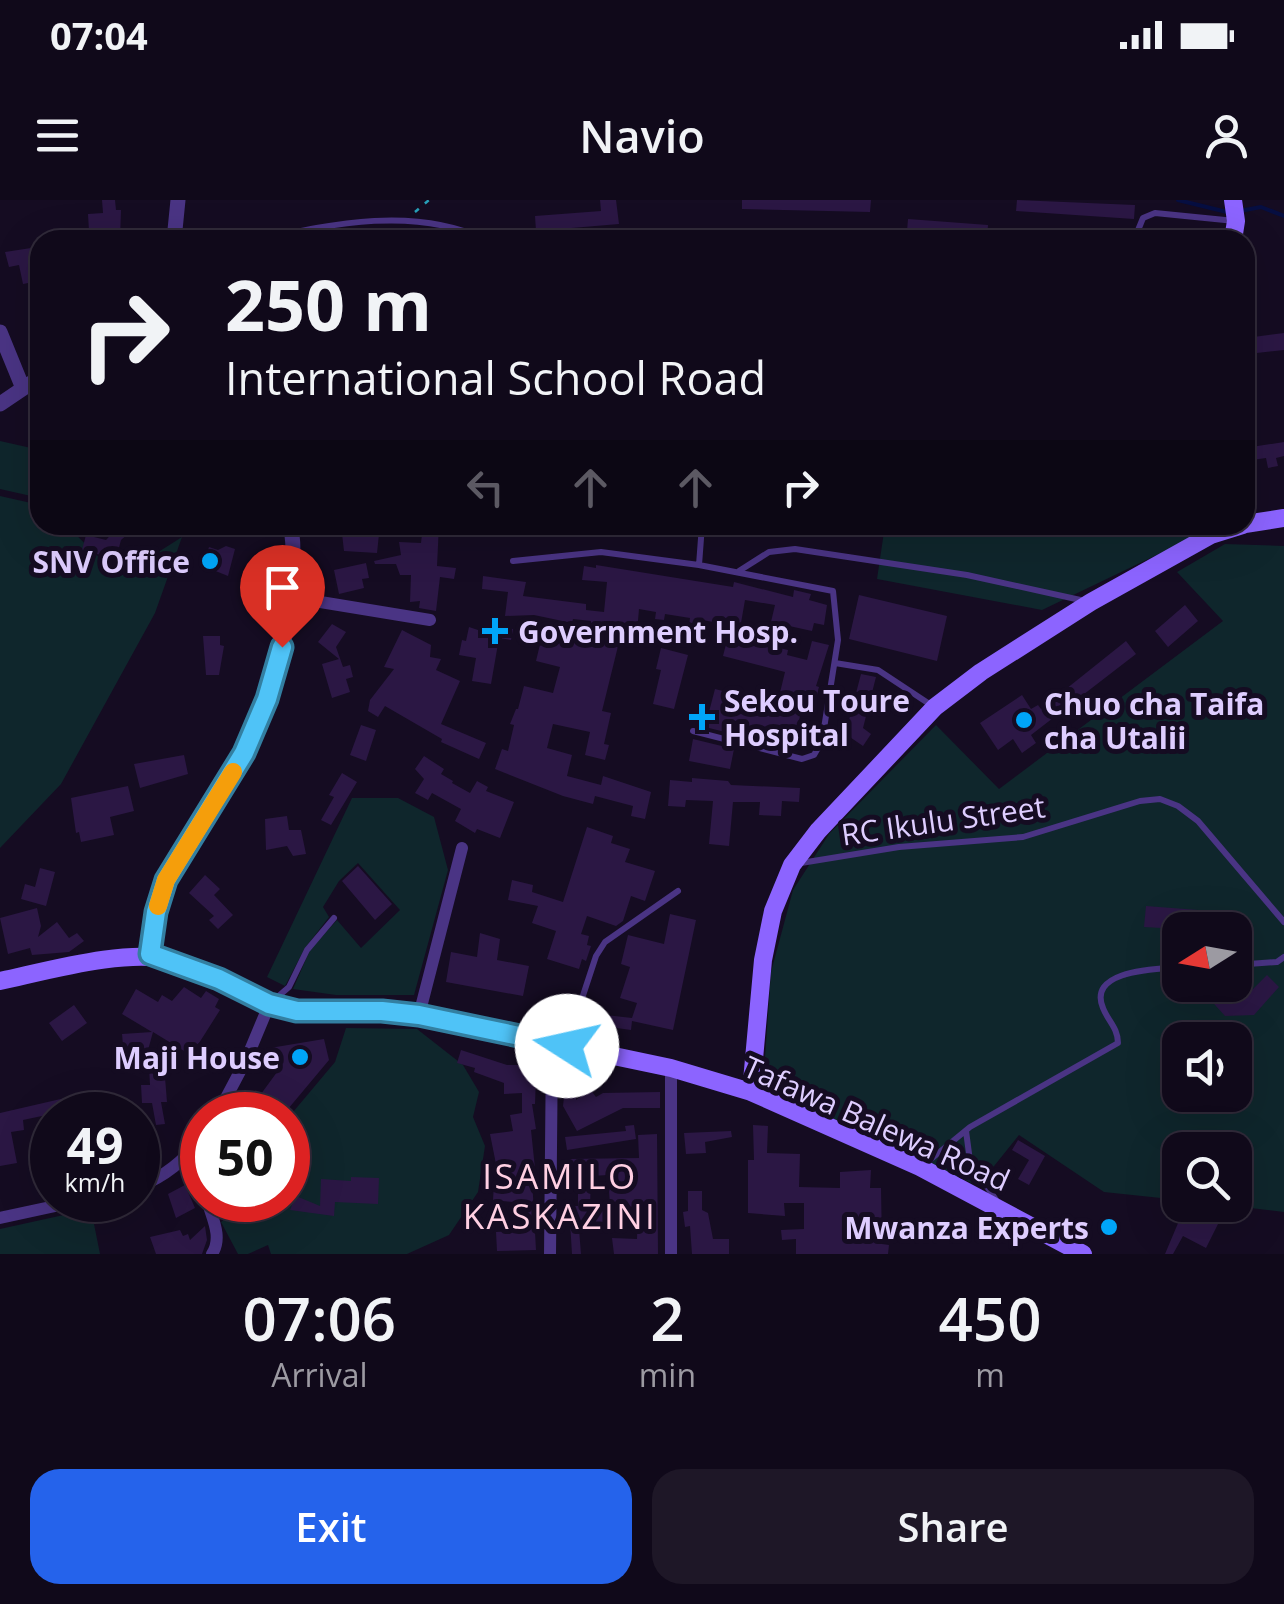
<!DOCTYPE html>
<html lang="en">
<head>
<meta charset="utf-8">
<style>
  :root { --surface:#10091a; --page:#1e1727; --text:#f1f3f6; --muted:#9c9aa2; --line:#302a39; --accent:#2563eb }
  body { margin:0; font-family:"Open Sans",sans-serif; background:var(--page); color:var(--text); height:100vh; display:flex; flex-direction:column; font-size:38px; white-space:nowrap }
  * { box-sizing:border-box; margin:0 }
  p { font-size:32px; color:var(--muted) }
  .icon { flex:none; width:55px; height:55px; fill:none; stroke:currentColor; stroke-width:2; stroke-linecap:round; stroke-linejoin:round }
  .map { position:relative; height:1054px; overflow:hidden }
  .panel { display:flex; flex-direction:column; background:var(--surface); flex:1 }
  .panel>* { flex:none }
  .guide { position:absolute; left:30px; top:30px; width:1225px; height:305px; border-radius:30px; box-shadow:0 10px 40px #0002,0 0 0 2px var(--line); background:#10091a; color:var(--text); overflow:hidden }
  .needle { width:65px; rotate:259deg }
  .tools { position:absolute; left:1162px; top:712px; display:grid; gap:20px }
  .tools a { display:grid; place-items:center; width:90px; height:90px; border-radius:20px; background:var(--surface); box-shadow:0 10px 40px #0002,0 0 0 2px var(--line); font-size:50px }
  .speed { position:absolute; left:30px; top:892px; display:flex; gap:20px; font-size:50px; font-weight:700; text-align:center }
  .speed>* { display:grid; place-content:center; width:130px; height:130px; border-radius:50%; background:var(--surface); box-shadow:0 10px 40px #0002,0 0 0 2px var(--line); line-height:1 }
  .speed small { font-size:25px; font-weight:400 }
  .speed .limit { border:15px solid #d22; background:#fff; color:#111 }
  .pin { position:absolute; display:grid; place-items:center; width:85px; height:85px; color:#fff; margin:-102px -42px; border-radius:50% 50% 50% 0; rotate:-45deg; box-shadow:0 0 10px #0007 }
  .pin .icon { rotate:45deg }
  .me { position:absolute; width:110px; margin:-55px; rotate:280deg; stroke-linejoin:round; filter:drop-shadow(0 0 8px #0008) }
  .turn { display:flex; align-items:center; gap:35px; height:210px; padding:0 30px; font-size:45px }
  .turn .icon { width:130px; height:130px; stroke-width:2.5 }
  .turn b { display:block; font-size:70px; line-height:85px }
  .lanes { display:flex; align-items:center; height:95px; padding:0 30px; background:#0003; justify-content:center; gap:50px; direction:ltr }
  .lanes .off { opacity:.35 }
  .eta { display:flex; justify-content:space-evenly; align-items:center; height:170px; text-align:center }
  .eta b { font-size:60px; font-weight:600; line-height:70px }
  .cta { display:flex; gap:20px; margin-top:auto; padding:20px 30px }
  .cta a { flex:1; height:115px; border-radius:30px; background:var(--accent); color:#fff; font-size:40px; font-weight:600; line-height:115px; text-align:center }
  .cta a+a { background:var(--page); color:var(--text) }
  .status { display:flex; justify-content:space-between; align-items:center; height:70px; padding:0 50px; background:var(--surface); direction:ltr }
  .status svg { height:28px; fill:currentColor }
  header { display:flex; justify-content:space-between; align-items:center; height:130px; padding:0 30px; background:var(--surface); font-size:45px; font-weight:600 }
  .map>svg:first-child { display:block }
  .green { fill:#0f262c; fill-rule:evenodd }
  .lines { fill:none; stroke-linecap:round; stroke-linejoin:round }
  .stream { stroke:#060e41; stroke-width:4 }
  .building { fill:#2b1744; fill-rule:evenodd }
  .path { stroke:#27a0b9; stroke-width:2.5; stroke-dasharray:5 8; stroke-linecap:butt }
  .service { stroke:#4a3484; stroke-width:6 }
  .minor { stroke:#4a3484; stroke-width:12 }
  .tertiary { stroke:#4a3484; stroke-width:15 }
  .secondary { stroke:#8c64ff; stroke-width:18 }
  .route-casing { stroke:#337fa1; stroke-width:25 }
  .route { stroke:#4fc3f7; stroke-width:18 }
  .slow { stroke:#f59e0b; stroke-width:18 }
  .poi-dot { fill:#00a5f8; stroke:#150c22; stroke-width:4 }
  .labels { text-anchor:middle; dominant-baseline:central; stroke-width:10; stroke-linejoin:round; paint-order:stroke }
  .poi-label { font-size:30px; font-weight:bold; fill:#decdff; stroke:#150c22; text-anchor:end }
  .street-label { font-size:30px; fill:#decdff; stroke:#150c22 }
  .quarter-label { font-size:35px; letter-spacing:2.5px; fill:#ffcfe2; stroke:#150c22 }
</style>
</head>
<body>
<div class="status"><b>07:04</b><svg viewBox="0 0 49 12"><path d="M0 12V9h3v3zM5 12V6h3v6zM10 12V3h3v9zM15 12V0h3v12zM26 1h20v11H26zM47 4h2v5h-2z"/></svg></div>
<header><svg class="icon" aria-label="menu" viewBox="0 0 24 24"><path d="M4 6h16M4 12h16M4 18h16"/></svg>Navio<svg class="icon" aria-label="person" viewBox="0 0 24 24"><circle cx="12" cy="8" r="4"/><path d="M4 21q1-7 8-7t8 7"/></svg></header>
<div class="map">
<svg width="1284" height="1054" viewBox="0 0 1284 1054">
  <rect width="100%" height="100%" fill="#150c22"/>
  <!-- green -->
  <path class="green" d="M0 241 40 250V298L0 289Z
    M0 296 40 305V325H66L119 377 182 337 155 413 61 584 0 648Z
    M885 325H1190L1192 338 1042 410 877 379Z
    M1225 344 1284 346V1012L1224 1005H1235V950H1180V1000L1104 992 1019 935 978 986 763 886 771 772 793 690 829 634 936 525 999 589 1223 421 1177 372ZM1180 730H1235V785H1180ZM1180 840H1235V895H1180Z
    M352 598H398L434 617 448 670 414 795H336L293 789 310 750 337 720 361 748 400 710 358 663 339 681 323 707 329 717 305 748 285 786 267 777Z
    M346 828 417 829 463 865 479 892 473 917 485 946 478 992 449 1035 407 1054H271L268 1045 248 1054H238L221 1022 250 1000H288V918L335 862Z
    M91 1009 100 1054H0V1029Z"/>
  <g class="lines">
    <!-- stream -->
    <path class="stream" d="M1178 0 1231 13
      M1240 11 1261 7 1284 16"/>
  </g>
  <!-- building -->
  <path class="building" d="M102 0H115L116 10H121L120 39 107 40 105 30 89 31 88 14 103 13Z
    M600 0H616L619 24 536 31 535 16 601 11Z
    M742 0H871L870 12 742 9Z
    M1017 0 1135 5 1134 19 1016 11Z
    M908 19 988 25 987 40 910 37 911 32 907 31Z
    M31 48 39 81 23 84 19 65 9 67 5 52Z
    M1284 133V150L1248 154 1246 138Z
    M1284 242V256L1276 258 1278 266 1268 268 1266 258 1245 261V248Z
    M120 325H125L129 333 121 340 116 359 82 350 86 335 106 340Z
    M341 325H380L377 353 344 351Z
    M423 325H439L437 366 456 368 454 379 440 377 436 411 419 408 420 401 410 402 411 375H400L396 364H375L374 361 401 355 399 342 421 343Z
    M226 346 235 349 228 376 203 366 209 347 218 350Z
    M366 363 369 378 362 379 364 388 339 394 334 370Z
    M596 365 733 387 734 382 793 397 794 390 811 394 809 400 827 405 824 425 814 423 812 431 771 422 775 405 745 400 741 423 770 430 767 445 788 450 787 455 807 460 812 441 829 445 816 486 819 487 813 514 801 511 796 535 762 526 761 531 742 526 737 535 705 527 715 489 777 505 785 472 723 456 731 425 702 420 701 427 689 425 690 418 665 414 664 420 655 419 656 412 639 409 637 432 622 430 602 511 611 513 604 544 609 545 605 560 585 555 590 532 553 524 547 548 572 555 567 576 601 585 603 576 651 592 645 619 631 616 633 606 595 596 593 604 563 596 495 569 502 549 508 551 514 525 510 524 516 509H518L524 486 553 493 560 467 536 461 542 436 566 442 568 435 589 441 591 421 573 419 572 423 534 415 505 416 508 392 482 389 483 376 526 382 523 396 586 404V410L604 412 607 382 582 380 584 366 596 368Z
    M859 395 947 416 937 461 849 439Z
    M1185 405 1198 421 1168 447 1155 431Z
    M332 424 346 432 336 447 343 467 350 465 353 477 346 479 350 492 332 498 322 464 339 459 318 442Z
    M479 424 513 429 511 440 499 438 491 484 472 481 476 458 459 455 462 440 466 441 469 427 478 430Z
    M402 430 431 445 430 457 441 459 436 470 460 481 441 524 486 543 479 559 441 542 442 539 385 506 378 517 368 511 370 500 394 469 384 467Z
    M203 436H220V445L224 446 219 475H206Z
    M1126 441 1136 454 1031 535 1036 543 1022 553 1013 539 998 550 980 523 1022 495 1031 509 1038 505 1041 509Z
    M661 448 688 455 674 509 653 504 661 470 656 469Z
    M861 474 876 477 863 528 871 534 863 546 841 531 849 520Z
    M361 525 376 530 366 561 350 555Z
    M693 539 734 549 730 569 689 561Z
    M184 555 188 574 140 588 134 564Z
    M424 556 444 569 441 574 453 581 452 583 470 593 477 581 488 587 486 591 514 602 500 638 477 629 475 633 455 621 461 609 432 593 428 600 415 593 424 579 415 569Z
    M342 573 357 582 331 625 321 620 334 597 329 595Z
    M692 578 728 581 731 585 800 588 799 602 782 601 781 616 759 615 760 602H733L729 646 709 644 713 601 686 600 685 607 668 606 670 580 692 582Z
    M128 586 134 611 110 617 114 635 81 642 79 632 76 633 71 598Z
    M287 616 289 630H301L306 654 293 656 287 646 266 650 265 619Z
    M587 627 613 636 611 643 630 649 625 662 655 671 645 701 631 696 623 721 616 726 587 716 581 734 589 736 587 745 591 746 586 761 582 759 579 769 547 759 556 731 532 723 538 706 508 700 512 680 533 685 532 692 563 702Z
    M358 666 392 704 375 720 342 681Z
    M40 668 55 672 46 706 21 699 25 684 35 687Z
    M205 675 220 689 214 695 233 715 218 729 209 720 214 716 189 693Z
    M1146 706 1198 710 1197 730 1144 727Z
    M37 708 41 726 38 737 57 722 69 738 77 733 84 741 69 752 32 755 30 748 8 754 0 718Z
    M670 714 696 720 673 830 632 821 631 830 595 825 597 814 632 818 637 803 620 798 630 767 621 764 628 735 664 744Z
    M480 733 500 739 497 760 529 766 523 796 446 782 451 752 477 757Z
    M1267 775 1279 787 1254 815 1225 816 1197 785H1224L1229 791 1252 790Z
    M184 787 201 798 206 791 219 799 215 807 220 810 194 851 189 854 153 832 145 861 132 858 135 849 123 845 122 834 152 832 122 814 136 789 158 802 162 795 172 801Z
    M74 805 87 823 62 841 49 823Z
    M324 839 329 860 283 915H259L250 909 280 868 266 867 264 849Z
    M461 850 507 865H531V877H536L535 904H532L536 929 531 930 536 978H532L536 1050 497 1051 496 1032 516 1031 513 1002 493 1000 494 984H500L490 934 513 931 510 915 522 913V893L504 894V883L474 872 475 868 457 863Z
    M164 865 167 902H161L165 924 156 925 152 903H142L141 885H150L149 866Z
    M566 879 578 881 576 900 590 889 596 897 603 893 660 892V908H623L577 931 563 906Z
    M65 898 66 915 56 913 23 920 24 930 11 932 17 963 0 966V913Z
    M634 925 636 939 567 950 565 937 626 931 625 926Z
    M753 925 768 926 767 953 800 954 799 987 840 988V972L871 970 870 988H881L882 1044 889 1045 888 1054H796V1039L782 1040 781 1030 804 1029V1003H784L785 1016 748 1013V960H754Z
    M731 931 732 937 705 942 706 953 686 954 684 933Z
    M657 934 658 1054H614L612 1038 637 1039 638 1006 618 1008 619 1027 579 1029 581 1054H572L569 1006H578V976L570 977 569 959 639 958 638 935ZM608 975 610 1006 590 1007 591 976Z
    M1018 940 1045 956 1029 985 1018 979 1029 960 1012 950Z
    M351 977 379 978 378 1004 335 1002 334 1016 290 1010 296 996 320 1006 321 979 351 981Z
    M185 985 195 1008 176 1018 168 994Z
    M688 991H702V1010L708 1013 713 1039H729V1054H692L690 1026 685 1027 683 1012 688 1011Z
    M1206 1005 1226 1008 1206 1048 1183 1036 1173 1054H1165L1184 1009 1201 1016Z
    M205 1026 207 1040 202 1054H156L150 1037 180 1030 183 1036 188 1034 190 1040Z"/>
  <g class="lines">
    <!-- path -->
    <path class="path" d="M415 12 429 0"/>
    <!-- service -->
    <path class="service" d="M260 40C334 23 415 6 487 40
      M1134 40 1143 18 1155 13 1235 21
      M513 361 601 352 699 365 833 391 838 440 822 541 814 555 802 559 693 531
      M699 365 702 325
      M739 371 769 352 795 349 967 375 1085 401
      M835 463 878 470 934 507
      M801 663 899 647 1023 637 1140 601 1160 599 1178 606 1198 621 1284 722
      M1235 765 1277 762 1284 757
      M274 800 289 787 307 750 334 718
      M567 844 596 756 605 742 678 691
      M966 931 970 961 996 1000
      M925 964 970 927 1118 843C1118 828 1108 821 1103 808 1087 770 1156 769 1180 767"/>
    <!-- minor -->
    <path class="minor" d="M290 397 430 420
      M419 815 462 648
      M671 868V1054
      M217 915 246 860 269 805
      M202 953V970
      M138 987C166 976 183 961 202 938
      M207 1000C212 1018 223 1037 212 1054
      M0 1018 83 1000
      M550 1054 552 843"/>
    <!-- tertiary -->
    <path class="tertiary" d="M174 40 178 0
      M0 132 22 186
      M0 204 40 177
      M149 754C154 730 156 702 167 680 175 662 189 645 200 628 216 605 230 580 243 555 277 488 301 400 291 325"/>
    <!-- secondary -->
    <path class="secondary" d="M1233 40 1236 21 1233 0
      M1245 324 1284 318
      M0 781C47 771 130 747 175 761 216 774 253 805 296 811 335 816 378 810 419 815L671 868 751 892 920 967 1083 1054
      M751 892 763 760 773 711 792 665 818 631 935 507 981 472 1091 402 1211 335 1243 325"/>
  </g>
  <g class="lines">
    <!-- route casing -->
    <g class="route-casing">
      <path id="route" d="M282 447 267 499 244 553 166 680 156 712 150 754 219 779 269 804 297 811H382L419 815 567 846"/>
    </g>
    <!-- route -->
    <use href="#route" class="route"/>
    <!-- slow -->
    <path class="slow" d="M158 706 166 680 233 572"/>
  </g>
  <!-- markers -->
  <g class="poi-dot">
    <circle cx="210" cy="361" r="10"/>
    <path d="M490 416h10v10h10v10h-10v10h-10v-10h-10v-10h10z"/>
    <path d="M697 502h10v10h10v10h-10v10h-10v-10h-10v-10h10z"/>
    <circle cx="1024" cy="520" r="10"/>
    <circle cx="300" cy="857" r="10"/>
    <circle cx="1109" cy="1027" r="10"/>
  </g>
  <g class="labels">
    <!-- poi labels -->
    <g class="poi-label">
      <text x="190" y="361">SNV Office</text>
      <text x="518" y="431" text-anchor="start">Government Hosp.</text>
      <text x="724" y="500" text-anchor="start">Sekou Toure<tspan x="724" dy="34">Hospital</tspan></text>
      <text x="1044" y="503" text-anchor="start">Chuo cha Taifa<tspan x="1044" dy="34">cha Utalii</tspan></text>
      <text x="280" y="857">Maji House</text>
      <text x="1089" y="1027">Mwanza Experts</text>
    </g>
    <!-- street labels -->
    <g class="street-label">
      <text transform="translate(943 620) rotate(-8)">RC Ikulu Street</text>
      <text transform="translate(877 923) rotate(24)">Tafawa Balewa Road</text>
    </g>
    <!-- quarter labels -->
    <g class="quarter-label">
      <text x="560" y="975">ISAMILO<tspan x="560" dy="40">KASKAZINI</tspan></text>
    </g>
  </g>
</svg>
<div class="tools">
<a><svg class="needle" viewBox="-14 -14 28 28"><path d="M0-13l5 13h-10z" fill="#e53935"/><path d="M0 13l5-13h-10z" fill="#9c9aa2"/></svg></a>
<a><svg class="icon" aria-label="sound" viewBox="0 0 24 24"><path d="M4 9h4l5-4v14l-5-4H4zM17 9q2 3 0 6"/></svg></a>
<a><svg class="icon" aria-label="search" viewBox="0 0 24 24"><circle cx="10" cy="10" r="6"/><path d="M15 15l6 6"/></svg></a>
</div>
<div class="speed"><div>49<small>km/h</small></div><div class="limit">50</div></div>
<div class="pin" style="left:282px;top:447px;background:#d93025"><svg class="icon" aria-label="arrive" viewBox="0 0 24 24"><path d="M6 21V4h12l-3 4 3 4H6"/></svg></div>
<svg class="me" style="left:567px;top:846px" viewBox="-20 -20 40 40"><circle r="19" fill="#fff"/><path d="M0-13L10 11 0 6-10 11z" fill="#4fc3f7"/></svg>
<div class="guide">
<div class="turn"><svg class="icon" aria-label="right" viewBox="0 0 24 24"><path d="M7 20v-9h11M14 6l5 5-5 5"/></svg><div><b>250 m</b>International School Road</div></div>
<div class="lanes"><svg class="icon off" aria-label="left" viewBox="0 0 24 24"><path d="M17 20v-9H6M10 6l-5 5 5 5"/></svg><svg class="icon off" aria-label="ahead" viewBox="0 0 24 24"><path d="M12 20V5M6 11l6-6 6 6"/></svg><svg class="icon off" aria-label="ahead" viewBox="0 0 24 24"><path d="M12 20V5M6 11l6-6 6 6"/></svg><svg class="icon" aria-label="right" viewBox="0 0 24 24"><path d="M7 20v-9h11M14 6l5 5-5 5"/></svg></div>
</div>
</div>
<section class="panel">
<div class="eta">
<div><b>07:06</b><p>Arrival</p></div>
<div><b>2</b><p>min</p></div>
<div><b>450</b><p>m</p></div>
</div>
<div class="cta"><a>Exit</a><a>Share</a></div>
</section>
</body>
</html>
